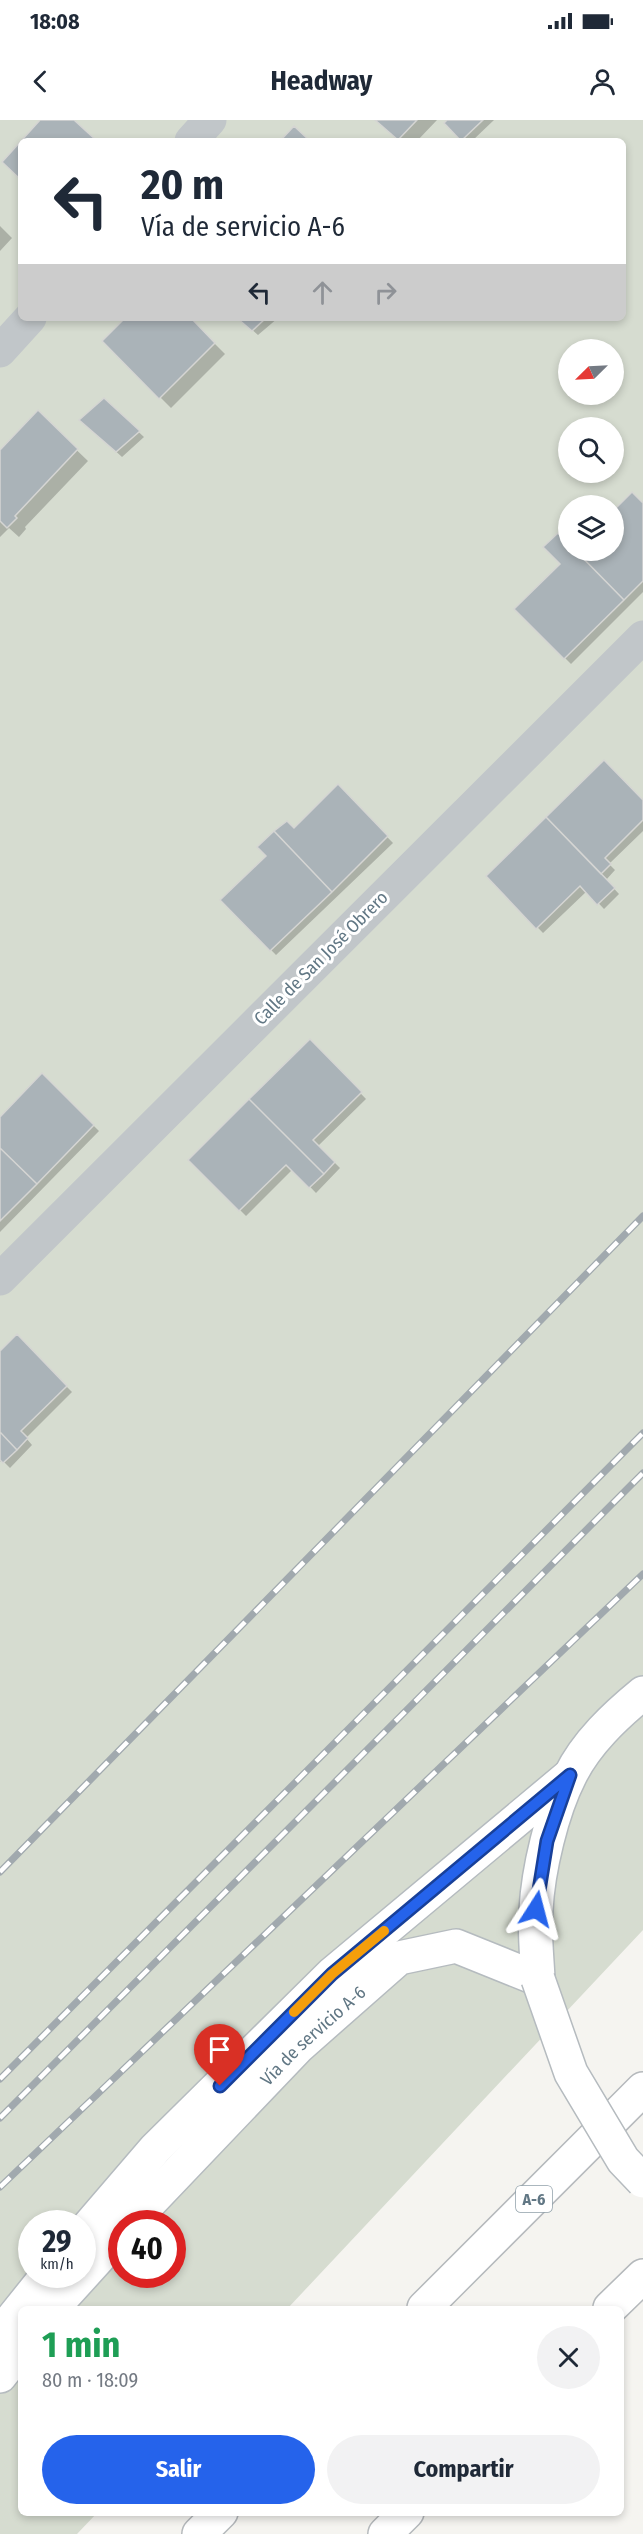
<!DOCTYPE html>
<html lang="es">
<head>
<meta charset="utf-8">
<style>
  :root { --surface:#fff; --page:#f2f2f3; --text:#1f2937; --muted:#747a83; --accent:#2563eb }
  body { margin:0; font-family:"Fira Sans Condensed",sans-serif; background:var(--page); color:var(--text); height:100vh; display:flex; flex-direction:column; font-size:22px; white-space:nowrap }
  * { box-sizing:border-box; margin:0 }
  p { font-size:20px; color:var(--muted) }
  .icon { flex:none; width:33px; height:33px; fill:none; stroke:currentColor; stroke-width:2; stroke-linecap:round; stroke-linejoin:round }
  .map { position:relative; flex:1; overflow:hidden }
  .details { position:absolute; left:18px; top:2186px; width:606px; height:210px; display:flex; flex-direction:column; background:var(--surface); border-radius:9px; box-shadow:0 3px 9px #0003 }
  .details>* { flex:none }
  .top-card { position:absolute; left:18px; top:18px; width:608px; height:183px; border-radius:9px; box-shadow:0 3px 9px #0003; background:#fff; color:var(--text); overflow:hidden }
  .needle { width:39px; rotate:246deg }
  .controls { position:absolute; left:558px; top:219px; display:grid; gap:12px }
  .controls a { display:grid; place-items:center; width:66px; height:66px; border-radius:50%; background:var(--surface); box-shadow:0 3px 9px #0003; font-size:30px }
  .speed { position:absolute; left:18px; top:2090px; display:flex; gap:12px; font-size:30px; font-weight:700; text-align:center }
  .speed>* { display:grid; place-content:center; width:78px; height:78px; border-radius:50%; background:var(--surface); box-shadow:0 3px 9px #0003; line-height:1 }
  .speed small { font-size:15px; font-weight:400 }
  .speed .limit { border:9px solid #d22; background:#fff; color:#111 }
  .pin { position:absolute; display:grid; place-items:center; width:51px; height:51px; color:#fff; margin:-62px -26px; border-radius:50% 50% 50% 0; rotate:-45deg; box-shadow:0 0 6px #0007 }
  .pin .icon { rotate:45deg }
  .me { position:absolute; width:66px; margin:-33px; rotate:9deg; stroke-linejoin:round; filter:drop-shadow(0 0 4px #0008) }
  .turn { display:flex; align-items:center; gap:21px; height:126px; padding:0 24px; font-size:27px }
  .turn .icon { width:78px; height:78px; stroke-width:2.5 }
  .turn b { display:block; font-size:42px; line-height:51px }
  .lanes { display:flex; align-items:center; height:57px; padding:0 24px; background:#0003; justify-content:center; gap:30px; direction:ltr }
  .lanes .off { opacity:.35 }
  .round { display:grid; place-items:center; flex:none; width:63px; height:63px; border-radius:32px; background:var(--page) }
  .overview { display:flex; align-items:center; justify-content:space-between; height:102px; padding:0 24px }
  h1 { font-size:36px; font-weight:700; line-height:45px; color:#1e9e55 }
  .button { display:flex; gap:12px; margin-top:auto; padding:12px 24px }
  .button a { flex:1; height:69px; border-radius:36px; background:var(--accent); color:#fff; font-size:24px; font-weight:700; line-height:69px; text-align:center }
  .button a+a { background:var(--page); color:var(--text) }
  .status { display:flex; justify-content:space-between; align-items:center; height:42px; padding:0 30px; background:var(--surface); direction:ltr }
  .status svg { height:16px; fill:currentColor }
  header { display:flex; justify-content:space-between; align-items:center; height:78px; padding:0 24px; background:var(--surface); font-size:27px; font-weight:700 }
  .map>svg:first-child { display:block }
  .green { fill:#d6dcd0; fill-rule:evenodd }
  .shadow { fill:#0003 }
  .building { fill:#aab3b8; stroke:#d5d5d3; stroke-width:1.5 }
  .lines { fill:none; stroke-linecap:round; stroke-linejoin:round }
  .secondary-casing { stroke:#b5bbbf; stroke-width:36 }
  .highway-casing { stroke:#b5b9bc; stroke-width:36 }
  .street { stroke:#c1c6c9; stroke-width:33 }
  .secondary { stroke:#fff; stroke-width:33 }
  .highway { stroke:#fff; stroke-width:33 }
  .rail-casing { stroke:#a1a9ae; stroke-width:7 }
  .rail { stroke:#fff; stroke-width:4.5; stroke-dasharray:14; stroke-linecap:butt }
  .secondary-bridge-casing { stroke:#b5bbbf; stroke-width:36; stroke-linecap:butt }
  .secondary-bridge { stroke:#fff; stroke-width:33 }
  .route-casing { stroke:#184099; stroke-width:15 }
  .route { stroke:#2563eb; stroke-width:10 }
  .slow { stroke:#f59e0b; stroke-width:10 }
  .labels { text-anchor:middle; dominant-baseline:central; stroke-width:6; stroke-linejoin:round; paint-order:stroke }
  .shield { fill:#fff; stroke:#90a0a9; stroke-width:1.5 }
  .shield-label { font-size:16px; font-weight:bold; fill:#617784 }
  .street-label { font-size:18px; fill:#617784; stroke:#fff }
</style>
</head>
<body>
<div class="status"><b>18:08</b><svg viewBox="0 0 49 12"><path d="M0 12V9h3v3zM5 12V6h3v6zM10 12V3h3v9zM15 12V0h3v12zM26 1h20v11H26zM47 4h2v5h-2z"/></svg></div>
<header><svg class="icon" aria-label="back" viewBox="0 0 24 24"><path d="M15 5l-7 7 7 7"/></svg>Headway<svg class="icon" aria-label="person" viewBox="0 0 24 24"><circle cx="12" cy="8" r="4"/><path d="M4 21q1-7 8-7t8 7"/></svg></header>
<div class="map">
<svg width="643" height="2414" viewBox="0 0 643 2414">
  <rect width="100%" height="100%" fill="#f5f4f0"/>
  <!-- green -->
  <path class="green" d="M0 0H643V1810L288 2188H21V2392L97 2393 77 2414H0ZM21 21H622V198H21ZM568 230H614V274H568ZM568 308H614V352H568ZM568 386H614V430H568ZM32 2103H82V2154H32ZM122 2103H172V2154H122Z"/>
  <!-- shadow -->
  <path class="shadow" d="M376 0H437L417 21H399Z
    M449 0H494L472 21H463L446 3Z
    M0 106 12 118 0 131Z
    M127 198H189L225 234 171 288 104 221Z
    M239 198H278L258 215Z
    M104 280 144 317 122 337 87 305Z
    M38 293 88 341 25 407 26 409 19 417 9 408 0 417V332Z
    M632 374 643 385V472L571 544 516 489 562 444 546 427 568 405V430H614V393Z
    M338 667 393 723 276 835 222 780Z
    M643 682V711L609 744 615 750 606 760 619 774 604 789 587 771 543 813 488 756Z
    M310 921 366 979 318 1026 340 1048 316 1073 293 1049 246 1096 190 1040Z
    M42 955 99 1011 0 1112V999Z
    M17 1217 72 1272 26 1318 32 1325 10 1348 2 1340 0 1342V1233Z"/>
  <!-- building -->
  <path class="building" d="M40 0H74L97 21H21V60L2 42Z
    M375 0H417L398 20Z
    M447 0H483L461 21 444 3Z
    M294 6 310 21H280Z
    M125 198H191L215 223 159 279 102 221Z
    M237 198H266L252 211Z
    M104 278 140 311 116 332 79 300Z
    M38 290 78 329 15 396 17 398 7 408 0 401V330Z
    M632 372 643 383V461L624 480 575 430H614V390Z
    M568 403V424L558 413Z
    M558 413 568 424V430H575L624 480 564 539 514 489 560 444 543 427Z
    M604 640 643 680V700L605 738 611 744 601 754 546 697Z
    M338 664 388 716 332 772 274 711 287 701 294 708Z
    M546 697 615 768 597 785 580 766 536 809 486 756Z
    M274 711 332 772 270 831 220 780 266 736 257 727Z
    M310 919 362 972 313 1020 335 1042 324 1054 249 979Z
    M42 953 94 1005 37 1064 0 1028V997Z
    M249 979 324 1054 309 1068 286 1045 239 1091 188 1040Z
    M0 1028 37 1064 0 1101Z
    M17 1214 67 1266 21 1311 28 1318 17 1330 0 1312V1231Z
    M0 1312 17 1330 3 1343 0 1340Z"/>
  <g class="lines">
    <!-- secondary casing -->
    <g class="secondary-casing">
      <g id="secondary">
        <path id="s1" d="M130 2103 298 1927 399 1838 456 1826 538 1859C537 1836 534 1812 536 1790 538 1750 552 1691 570 1656 586 1623 615 1596 643 1573"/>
        <path d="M82 2114 155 2029 332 1854 568 1657"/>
        <path d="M53 2188 122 2112"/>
        <path d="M0 2214 48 2154"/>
        <path d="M0 2256 21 2229"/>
      </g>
    </g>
    <!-- highway casing -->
    <g class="highway-casing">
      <path id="highway" d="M424 2188 643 1969
        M610 2188 643 2156
        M199 2414 221 2392
        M385 2414 407 2392"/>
    </g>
    <!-- street -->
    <path class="street" d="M191 21 210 0
      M0 231 30 198
      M0 1159 643 517"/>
    <!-- secondary -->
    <use href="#secondary" class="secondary"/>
    <!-- highway -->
    <use href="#highway" class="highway"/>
    <!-- rail casing -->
    <g class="rail-casing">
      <path id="rail" d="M0 1752 643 1096
        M0 1959 643 1313
        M0 1998 643 1353
        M0 2067 643 1454"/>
    </g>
    <!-- rail -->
    <use href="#rail" class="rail"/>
    <!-- secondary-bridge casing -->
    <g class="secondary-bridge-casing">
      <path id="secondary-bridge" d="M538 1859 571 1953 623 2040 643 2061"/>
    </g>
    <!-- secondary-bridge -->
    <use href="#secondary-bridge" class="secondary-bridge"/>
  </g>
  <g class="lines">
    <!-- route casing -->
    <g class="route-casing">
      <path id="route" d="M220 1966 332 1854 570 1655 547 1721 536 1789"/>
    </g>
    <!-- route -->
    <use href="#route" class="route"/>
    <!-- slow -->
    <path class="slow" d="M294 1892 332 1854 384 1811"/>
  </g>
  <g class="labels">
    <!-- shield labels -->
    <rect class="shield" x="516" y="2066" width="36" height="26" rx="4.5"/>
    <g class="shield-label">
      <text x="534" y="2079">A-6</text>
    </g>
    <!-- street labels -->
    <g class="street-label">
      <text transform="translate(321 838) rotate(-45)">Calle de San José Obrero</text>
      <text stroke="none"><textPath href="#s1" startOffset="262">Vía de servicio A-6</textPath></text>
    </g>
  </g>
</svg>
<div class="controls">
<a><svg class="needle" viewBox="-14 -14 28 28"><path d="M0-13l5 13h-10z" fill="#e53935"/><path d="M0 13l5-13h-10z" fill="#747a83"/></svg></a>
<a><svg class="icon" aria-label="search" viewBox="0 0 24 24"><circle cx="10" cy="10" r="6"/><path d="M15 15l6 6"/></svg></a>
<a><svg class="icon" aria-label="layers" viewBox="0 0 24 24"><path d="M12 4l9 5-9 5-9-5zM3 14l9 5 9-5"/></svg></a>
</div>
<div class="speed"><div>29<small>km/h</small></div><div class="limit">40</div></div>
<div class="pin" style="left:220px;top:1966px;background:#d93025"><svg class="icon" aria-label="arrive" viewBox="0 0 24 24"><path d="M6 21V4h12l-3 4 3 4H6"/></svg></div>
<svg class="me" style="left:536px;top:1789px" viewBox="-20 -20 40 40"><path d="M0-17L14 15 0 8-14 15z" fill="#2563eb" stroke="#fff" stroke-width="4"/></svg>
<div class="top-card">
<div class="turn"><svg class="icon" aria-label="left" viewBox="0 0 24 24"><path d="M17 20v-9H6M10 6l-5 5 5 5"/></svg><div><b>20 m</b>Vía de servicio A-6</div></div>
<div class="lanes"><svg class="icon" aria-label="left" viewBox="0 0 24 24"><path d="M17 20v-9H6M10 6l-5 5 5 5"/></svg><svg class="icon off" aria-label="ahead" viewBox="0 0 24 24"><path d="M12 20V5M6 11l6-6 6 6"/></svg><svg class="icon off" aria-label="right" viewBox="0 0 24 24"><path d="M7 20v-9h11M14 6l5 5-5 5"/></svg></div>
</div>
<section class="details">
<div class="overview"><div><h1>1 min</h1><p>80 m · 18:09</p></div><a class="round"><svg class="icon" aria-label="close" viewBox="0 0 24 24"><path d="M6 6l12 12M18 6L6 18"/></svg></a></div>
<div class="button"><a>Salir</a><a>Compartir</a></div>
</section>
</div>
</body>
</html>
